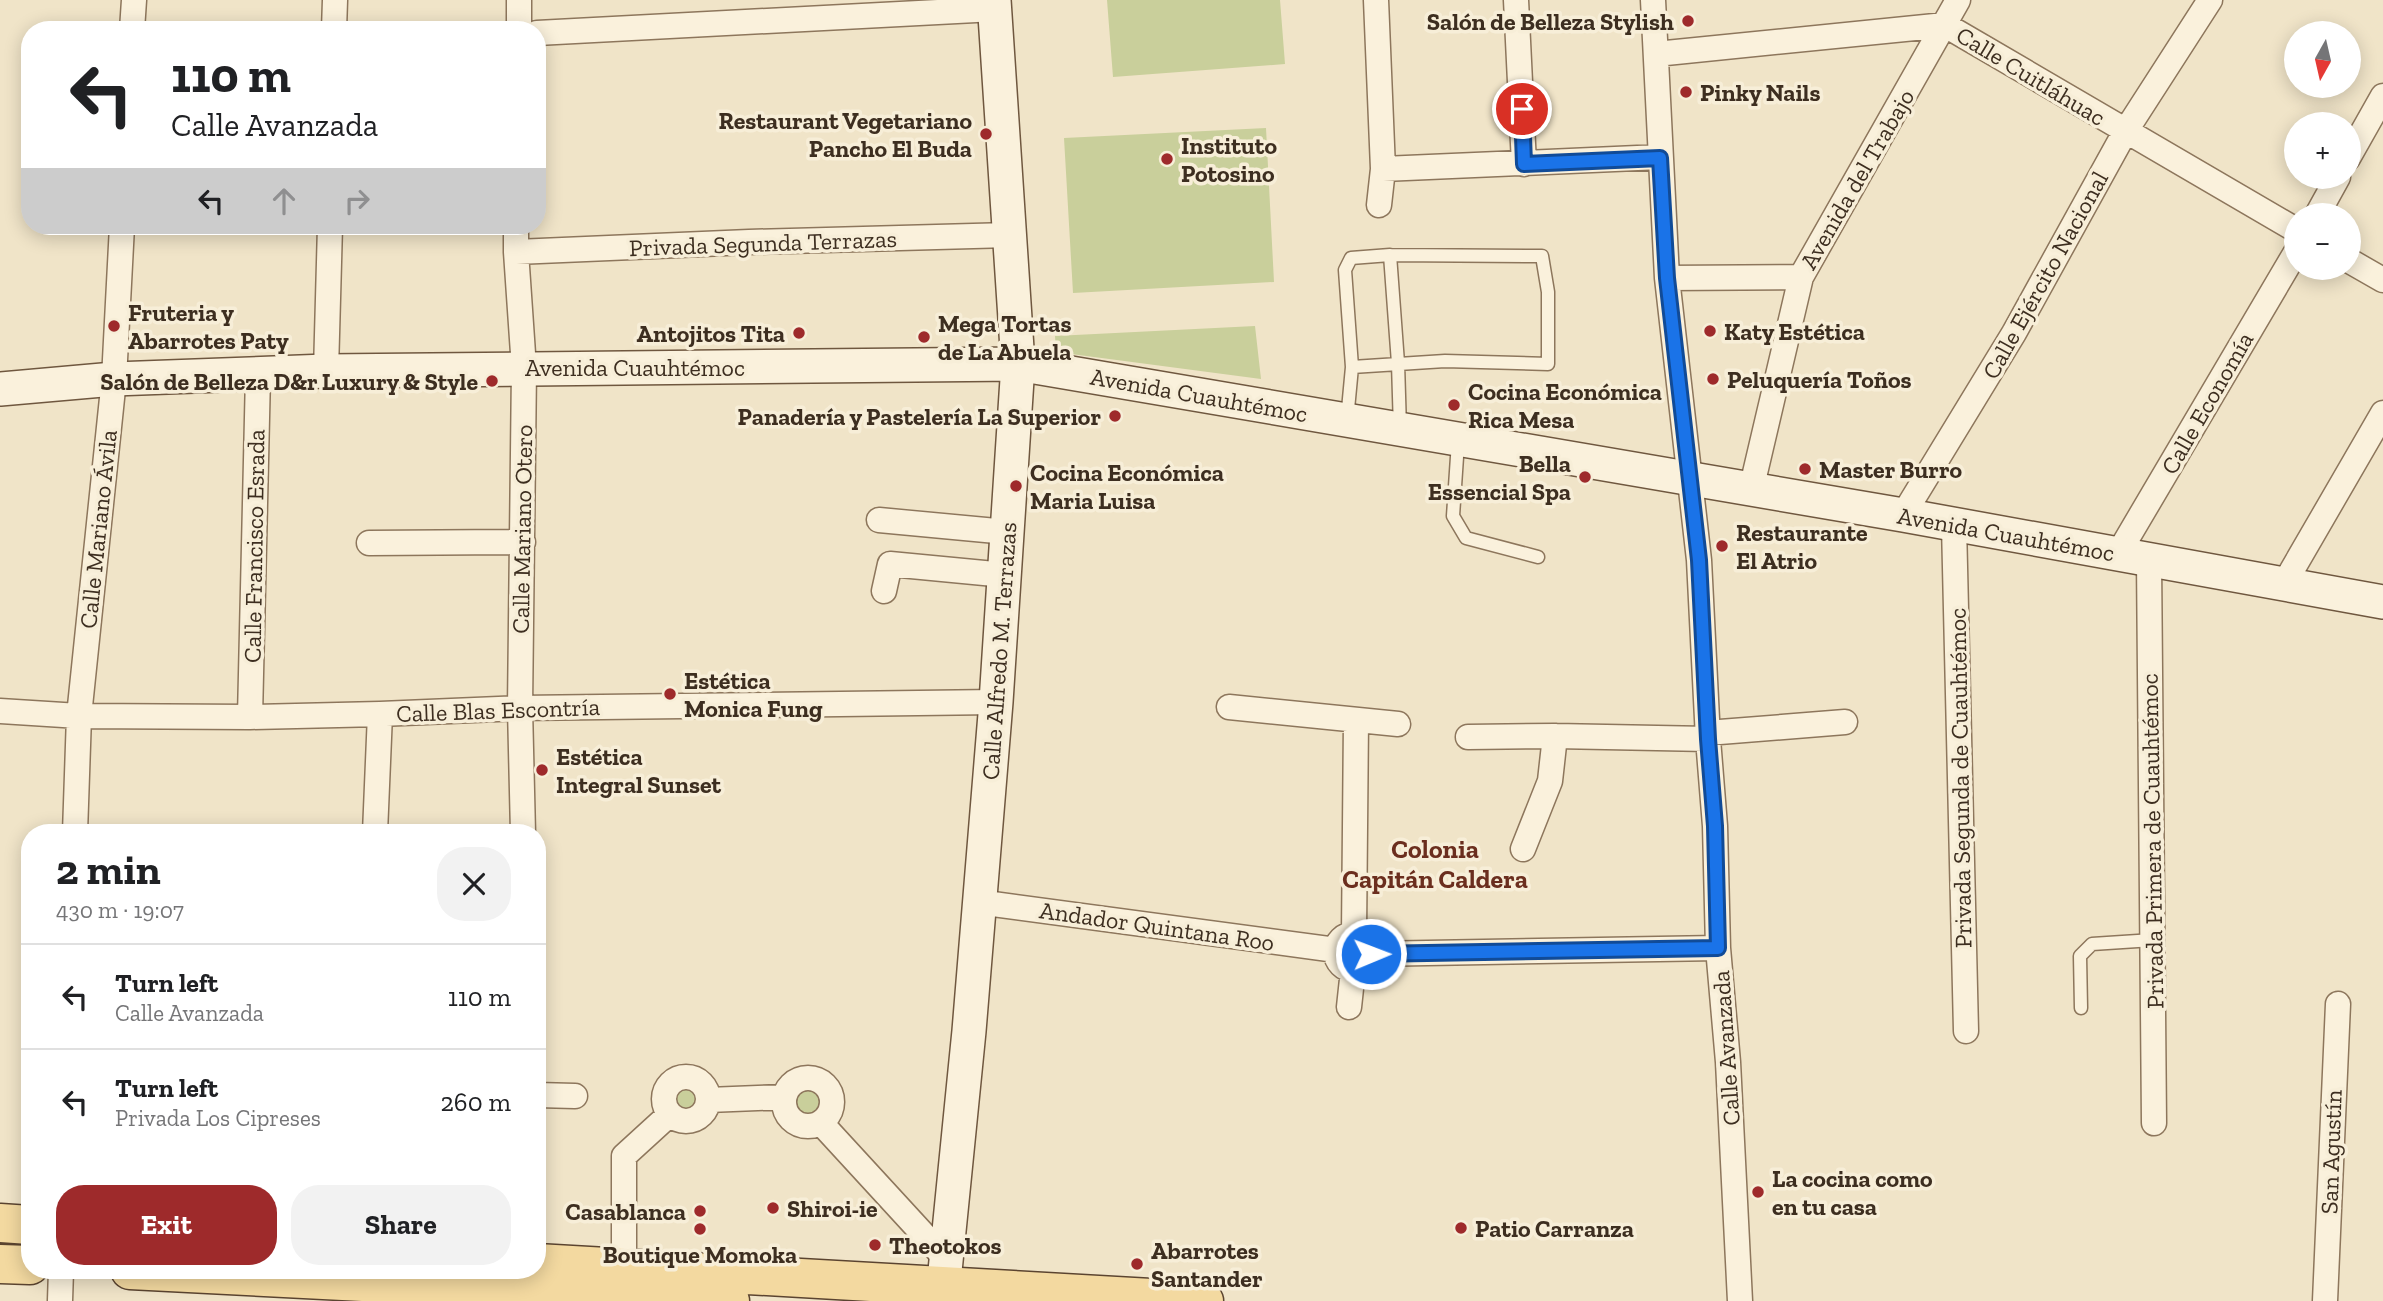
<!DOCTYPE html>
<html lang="en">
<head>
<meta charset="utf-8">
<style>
  :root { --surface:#fff; --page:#f2f2f2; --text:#202124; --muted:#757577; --line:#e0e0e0; --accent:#9e2a2b }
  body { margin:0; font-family:"Zilla Slab",serif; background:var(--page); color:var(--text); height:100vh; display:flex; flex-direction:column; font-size:26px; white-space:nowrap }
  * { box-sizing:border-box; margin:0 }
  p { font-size:23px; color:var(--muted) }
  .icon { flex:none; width:38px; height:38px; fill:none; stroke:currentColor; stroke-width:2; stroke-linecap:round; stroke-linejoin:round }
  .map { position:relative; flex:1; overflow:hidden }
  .panel { position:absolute; left:21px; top:824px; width:525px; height:455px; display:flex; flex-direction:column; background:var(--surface); border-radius:28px; box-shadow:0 4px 18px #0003 }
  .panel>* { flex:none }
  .guide { position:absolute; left:21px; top:21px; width:525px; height:214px; border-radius:28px; box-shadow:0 4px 18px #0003; background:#fff; color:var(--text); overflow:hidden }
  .needle { width:46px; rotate:188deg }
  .tools { position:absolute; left:2284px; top:21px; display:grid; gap:14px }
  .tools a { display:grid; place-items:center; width:77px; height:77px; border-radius:50%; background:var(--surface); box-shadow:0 4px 18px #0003; font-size:35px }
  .pin { position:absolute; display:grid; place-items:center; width:60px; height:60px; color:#fff; margin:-30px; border:4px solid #fff; border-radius:50%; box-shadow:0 2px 7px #0007 }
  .me { position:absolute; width:77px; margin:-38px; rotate:89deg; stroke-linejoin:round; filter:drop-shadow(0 0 5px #0008) }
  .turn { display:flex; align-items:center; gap:24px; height:147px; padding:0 35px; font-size:32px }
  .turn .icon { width:91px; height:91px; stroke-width:2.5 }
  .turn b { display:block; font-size:49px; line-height:60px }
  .lanes { display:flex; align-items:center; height:66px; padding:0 35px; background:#0003; justify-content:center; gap:35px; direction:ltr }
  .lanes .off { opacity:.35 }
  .round { display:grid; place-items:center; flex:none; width:74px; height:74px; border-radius:28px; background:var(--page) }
  .headline { display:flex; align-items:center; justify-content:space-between; height:119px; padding:0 35px }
  h1 { font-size:42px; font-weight:700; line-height:52px }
  .primary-button { display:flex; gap:14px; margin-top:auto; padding:14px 35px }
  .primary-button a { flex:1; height:80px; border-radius:28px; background:var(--accent); color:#fff; font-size:28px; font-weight:700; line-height:80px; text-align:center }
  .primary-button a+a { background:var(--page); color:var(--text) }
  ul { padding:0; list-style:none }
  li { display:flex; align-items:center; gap:21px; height:105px; padding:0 35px; border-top:2px solid var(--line) }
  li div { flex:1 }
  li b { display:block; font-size:26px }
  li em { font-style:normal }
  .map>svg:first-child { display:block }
  .green { fill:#c9cf9b }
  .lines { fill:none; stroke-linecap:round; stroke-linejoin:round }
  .lane-casing { stroke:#8d765c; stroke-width:15 }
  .street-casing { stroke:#8d765c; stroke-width:27 }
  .secondary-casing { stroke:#6f573f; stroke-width:36 }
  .primary-casing { stroke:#5b4430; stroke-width:41 }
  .lane { stroke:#faf1dc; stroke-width:12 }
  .street { stroke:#faf1dc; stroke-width:24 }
  .secondary { stroke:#faf1dc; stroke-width:33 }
  .primary { stroke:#f3d9a0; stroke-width:38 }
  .route-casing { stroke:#114b97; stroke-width:18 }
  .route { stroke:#1a73e8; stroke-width:12 }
  .poi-dot { fill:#9e2a2b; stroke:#f7eed8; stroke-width:2.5 }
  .labels { text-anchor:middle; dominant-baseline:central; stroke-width:7; stroke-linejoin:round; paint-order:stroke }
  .poi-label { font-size:24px; font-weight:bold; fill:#3d2e20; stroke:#f7eed8; text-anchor:start }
  .street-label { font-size:24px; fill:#3d2e20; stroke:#f7eed8 }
  .neighbourhood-label { font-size:26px; font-weight:bold; fill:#6b2e1e; stroke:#f7eed8 }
</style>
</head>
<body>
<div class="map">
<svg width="2383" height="1301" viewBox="0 0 2383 1301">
  <rect width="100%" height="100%" fill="#f0e4c8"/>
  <!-- green -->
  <path class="green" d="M1107 0H1280L1285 64 1113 77Z
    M1266 128 1274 282 1073 293 1064 138Z
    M1255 326 1261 379 1056 352 1055 336Z
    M668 1099a18 18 0 1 1 36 0a18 18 0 1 1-36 0Z
    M790 1101a18 18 0 1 1 36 0a18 18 0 1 1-36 0Z"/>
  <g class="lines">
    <!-- lane casing -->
    <g class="lane-casing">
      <path id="lane" d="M1390 255 1398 363 1400 429
        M1347 420 1352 367 1345 270 1351 258 1390 255 1542 256 1548 292V364L1445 361 1352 367
        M1458 442 1453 516 1466 538 1538 557
        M2081 1008 2080 956 2092 944 2153 940"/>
    </g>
    <!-- street casing -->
    <g class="street-casing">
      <path id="street" d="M1376 0 1383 169 1379 205
        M1516 0 1524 164
        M1653 0 1667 278 1699 560 1708 739 1715 826 1718 948 1728 1062 1740 1301
        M132 30 134 0
        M334 30 335 0
        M519 30V0
        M537 33 995 9
        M1656 54 1945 25 2296 230
        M2348 158 2383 96
        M1383 169 1660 157
        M2317 215 2338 177
        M516 226V252L524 368 520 708 523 833
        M516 252 749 242 1010 235
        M2348 260 2383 280
        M1667 278 1801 277
        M326 371 330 226
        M1751 490 1801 277 1958 0
        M1903 515 2014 333 2125 132 2210 0
        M879 520 1007 532
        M1954 525 1966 1031
        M369 543 523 542
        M2118 554 2296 252
        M2149 560 2154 1123
        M2284 584 2383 413
        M884 591 890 564 1005 575
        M1229 707 1398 724
        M0 711 79 716 250 717 380 714 520 708 996 702
        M250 717 258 375
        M1707 733 1845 722
        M1468 737 1555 736 1708 739
        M75 833 79 716 114 379 122 226
        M375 833 380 714
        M1523 849 1550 781 1555 736
        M978 902 1336 950
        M1354 934 1356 720
        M1336 952a18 18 0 1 1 36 0a18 18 0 1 1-36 0Z
        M1371 954 1718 948
        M1349 1007 1353 970
        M664 1099a22 22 0 1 1 44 0a22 22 0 1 1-44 0Z
        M784 1102a24 24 0 1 1 48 0a24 24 0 1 1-48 0Z
        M537 1095 575 1096
        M708 1100 784 1097
        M821 1123 946 1259
        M624 1267V1156L670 1114
        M60 1301 61 1270
        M2325 1301 2338 1004"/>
    </g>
    <!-- secondary casing -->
    <g class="secondary-casing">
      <path id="secondary" d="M0 389 114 379 326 371 1018 364 1903 515 2383 602
        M942 1301 969 1031 996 702 1018 364 994 0"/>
    </g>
    <!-- primary casing -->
    <g class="primary-casing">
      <path id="primary" d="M0 1223 30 1225
        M537 1263 1204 1301
        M0 1264 30 1265
        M130 1270 730 1301"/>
    </g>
    <!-- lane -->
    <use href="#lane" class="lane"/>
    <!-- street -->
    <use href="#street" class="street"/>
    <!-- secondary -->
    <use href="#secondary" class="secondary"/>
    <!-- primary -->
    <use href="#primary" class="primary"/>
  </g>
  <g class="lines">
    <!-- route casing -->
    <g class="route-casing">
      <path id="route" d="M1371 954 1718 948 1715 826 1708 739 1699 560 1667 278 1660 158 1524 164 1522 109"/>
    </g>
    <!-- route -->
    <use href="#route" class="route"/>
  </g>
  <!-- markers -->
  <g class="poi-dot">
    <circle cx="1688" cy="21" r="7"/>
    <circle cx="1686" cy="92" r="7"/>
    <circle cx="986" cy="134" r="7"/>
    <circle cx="1167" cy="159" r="7"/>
    <circle cx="114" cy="326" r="7"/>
    <circle cx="1710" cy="331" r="7"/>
    <circle cx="799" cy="333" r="7"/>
    <circle cx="924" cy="337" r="7"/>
    <circle cx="1713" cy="379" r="7"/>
    <circle cx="492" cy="381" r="7"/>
    <circle cx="1454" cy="405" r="7"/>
    <circle cx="1115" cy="416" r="7"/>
    <circle cx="1805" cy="469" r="7"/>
    <circle cx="1585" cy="477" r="7"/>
    <circle cx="1016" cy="486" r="7"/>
    <circle cx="1722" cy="546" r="7"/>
    <circle cx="670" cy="694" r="7"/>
    <circle cx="542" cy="770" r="7"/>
    <circle cx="1758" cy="1192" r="7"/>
    <circle cx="773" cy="1208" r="7"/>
    <circle cx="700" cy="1211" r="7"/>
    <circle cx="1461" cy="1228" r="7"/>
    <circle cx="700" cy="1229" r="7"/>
    <circle cx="875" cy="1245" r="7"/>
    <circle cx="1137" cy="1264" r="7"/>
  </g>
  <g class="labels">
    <!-- poi labels -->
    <g class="poi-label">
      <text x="1674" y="21" text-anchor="end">Salón de Belleza Stylish</text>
      <text x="1700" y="92">Pinky Nails</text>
      <text x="972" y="120" text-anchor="end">Restaurant Vegetariano<tspan x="972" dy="28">Pancho El Buda</tspan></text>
      <text x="1181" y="145">Instituto<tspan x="1181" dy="28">Potosino</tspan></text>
      <text x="128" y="312">Fruteria y<tspan x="128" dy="28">Abarrotes Paty</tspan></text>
      <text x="938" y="323">Mega Tortas<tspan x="938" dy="28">de La Abuela</tspan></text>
      <text x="1724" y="331">Katy Estética</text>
      <text x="785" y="333" text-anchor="end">Antojitos Tita</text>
      <text x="1727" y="379">Peluquería Toños</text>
      <text x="478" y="381" text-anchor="end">Salón de Belleza D&amp;r Luxury &amp; Style</text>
      <text x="1468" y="391">Cocina Económica<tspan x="1468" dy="28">Rica Mesa</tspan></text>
      <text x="1101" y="416" text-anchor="end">Panadería y Pastelería La Superior</text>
      <text x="1571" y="463" text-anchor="end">Bella<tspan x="1571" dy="28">Essencial Spa</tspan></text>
      <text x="1819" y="469">Master Burro</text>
      <text x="1030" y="472">Cocina Económica<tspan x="1030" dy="28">Maria Luisa</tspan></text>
      <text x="1736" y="532">Restaurante<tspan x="1736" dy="28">El Atrio</tspan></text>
      <text x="684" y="680">Estética<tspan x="684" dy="28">Monica Fung</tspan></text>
      <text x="556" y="756">Estética<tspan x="556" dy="28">Integral Sunset</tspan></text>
      <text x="1772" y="1178">La cocina como<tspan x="1772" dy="28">en tu casa</tspan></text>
      <text x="787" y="1208">Shiroi-ie</text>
      <text x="686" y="1211" text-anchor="end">Casablanca</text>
      <text x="1475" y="1228">Patio Carranza</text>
      <text x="889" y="1245">Theotokos</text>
      <text x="1151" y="1250">Abarrotes<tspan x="1151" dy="28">Santander</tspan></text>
      <text x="700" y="1254" text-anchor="middle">Boutique Momoka</text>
    </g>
    <!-- street labels -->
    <g class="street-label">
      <text transform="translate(2031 76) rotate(31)">Calle Cuitláhuac</text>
      <text transform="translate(1857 179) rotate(-60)">Avenida del Trabajo</text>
      <text transform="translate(763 243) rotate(-2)">Privada Segunda Terrazas</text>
      <text transform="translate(2045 275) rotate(-61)">Calle Ejército Nacional</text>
      <text x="635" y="367">Avenida Cuauhtémoc</text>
      <text transform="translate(1199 395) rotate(10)">Avenida Cuauhtémoc</text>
      <text transform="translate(2207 403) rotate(-60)">Calle Economía</text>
      <text transform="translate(98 529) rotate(-84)">Calle Mariano Ávila</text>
      <text transform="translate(522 529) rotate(-89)">Calle Mariano Otero</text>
      <text transform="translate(2006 534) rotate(10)">Avenida Cuauhtémoc</text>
      <text transform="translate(254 546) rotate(-89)">Calle Francisco Esrada</text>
      <text transform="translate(999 651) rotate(-86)">Calle Alfredo M. Terrazas</text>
      <text transform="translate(498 710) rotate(-2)">Calle Blas Escontría</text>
      <text transform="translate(1960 778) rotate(-91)">Privada Segunda de Cuauhtémoc</text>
      <text transform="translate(2152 841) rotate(-91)">Privada Primera de Cuauhtémoc</text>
      <text transform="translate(1157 926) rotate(8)">Andador Quintana Roo</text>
      <text transform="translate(1726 1048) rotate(-94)">Calle Avanzada</text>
      <text transform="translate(2331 1152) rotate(-88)">San Agustín</text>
    </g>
    <!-- neighbourhood labels -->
    <g class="neighbourhood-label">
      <text x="1435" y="849">Colonia<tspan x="1435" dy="30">Capitán Caldera</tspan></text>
    </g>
  </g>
</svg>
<div class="tools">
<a><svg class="needle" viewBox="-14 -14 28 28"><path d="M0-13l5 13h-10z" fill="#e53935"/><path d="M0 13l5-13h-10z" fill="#757577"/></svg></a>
<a>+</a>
<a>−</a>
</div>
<div class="pin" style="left:1522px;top:109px;background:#d93025"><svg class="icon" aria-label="arrive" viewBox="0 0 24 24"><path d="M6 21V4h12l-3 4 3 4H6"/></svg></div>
<svg class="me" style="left:1371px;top:954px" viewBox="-20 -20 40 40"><circle r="17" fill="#1a73e8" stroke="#fff" stroke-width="3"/><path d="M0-11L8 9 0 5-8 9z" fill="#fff"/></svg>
<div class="guide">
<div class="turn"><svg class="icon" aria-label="left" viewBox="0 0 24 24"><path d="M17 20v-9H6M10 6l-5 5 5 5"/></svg><div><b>110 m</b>Calle Avanzada</div></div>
<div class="lanes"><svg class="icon" aria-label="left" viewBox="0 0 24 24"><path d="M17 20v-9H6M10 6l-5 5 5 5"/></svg><svg class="icon off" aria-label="ahead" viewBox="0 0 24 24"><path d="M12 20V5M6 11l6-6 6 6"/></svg><svg class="icon off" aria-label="right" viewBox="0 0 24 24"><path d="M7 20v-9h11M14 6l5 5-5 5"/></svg></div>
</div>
<section class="panel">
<div class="headline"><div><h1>2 min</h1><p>430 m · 19:07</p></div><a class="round"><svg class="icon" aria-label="close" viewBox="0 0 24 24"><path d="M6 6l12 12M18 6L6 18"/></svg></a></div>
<ul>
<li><svg class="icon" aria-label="left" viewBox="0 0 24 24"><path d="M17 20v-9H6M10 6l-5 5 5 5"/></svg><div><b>Turn left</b><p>Calle Avanzada</p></div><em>110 m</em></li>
<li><svg class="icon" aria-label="left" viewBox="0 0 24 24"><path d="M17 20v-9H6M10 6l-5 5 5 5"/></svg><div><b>Turn left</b><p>Privada Los Cipreses</p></div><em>260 m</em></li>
</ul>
<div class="primary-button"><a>Exit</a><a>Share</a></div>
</section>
</div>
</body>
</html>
